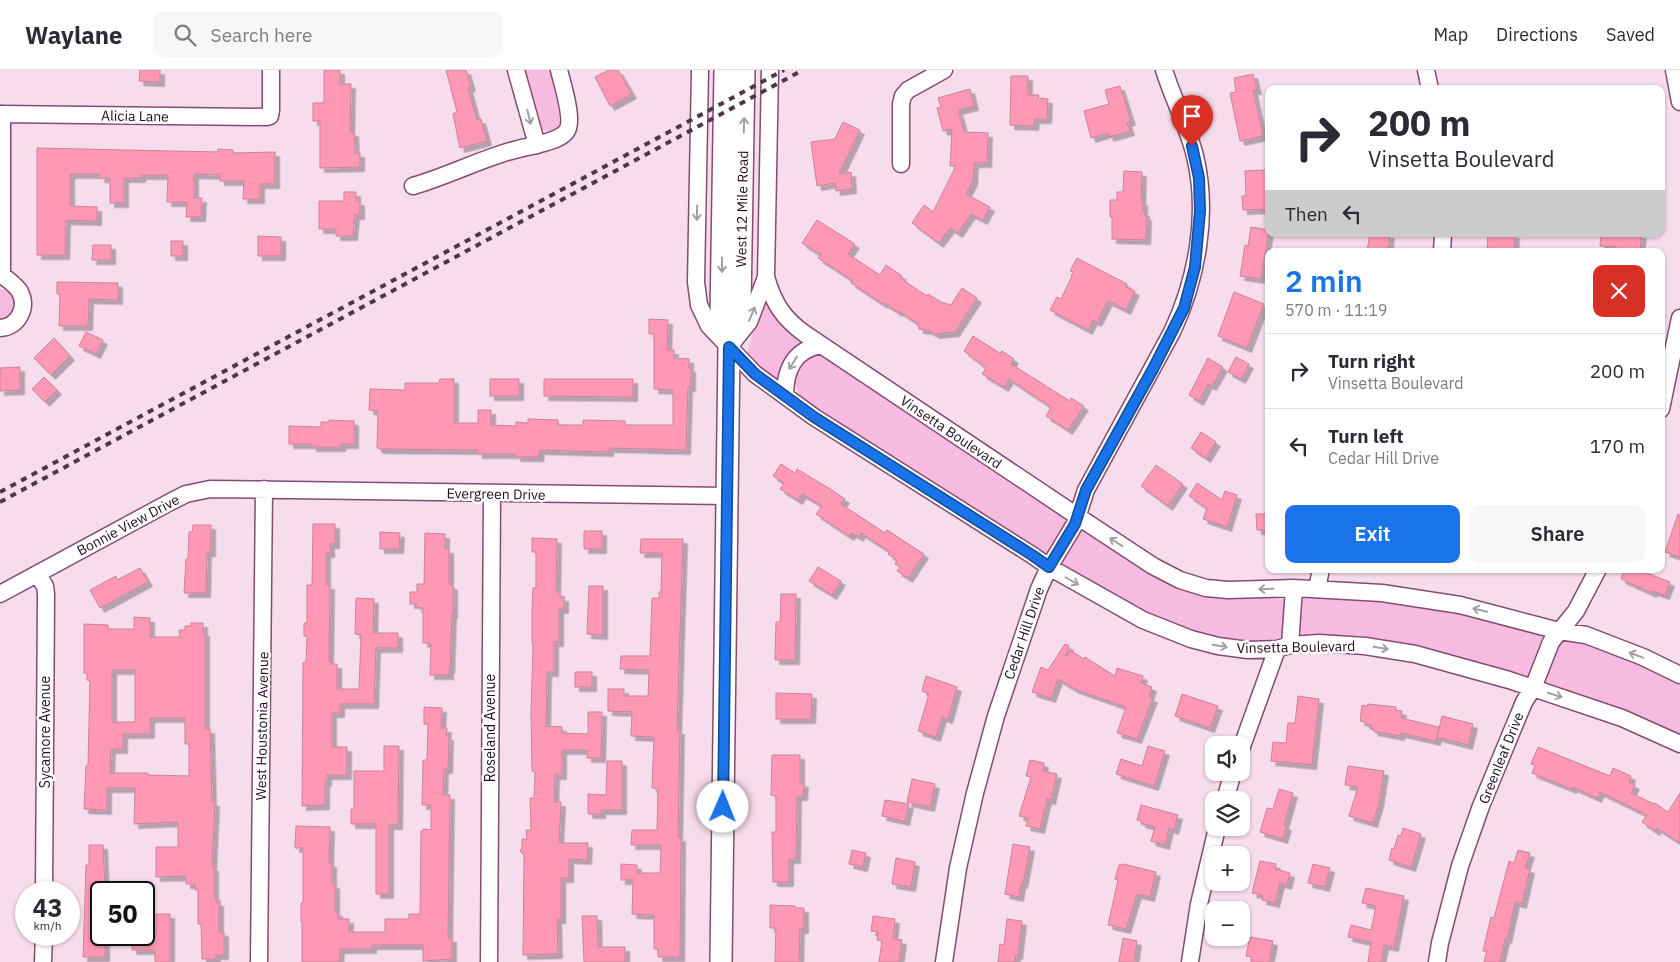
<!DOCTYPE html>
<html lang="en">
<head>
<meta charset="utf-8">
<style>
  :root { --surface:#fff; --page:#f7f7f7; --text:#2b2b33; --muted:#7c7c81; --line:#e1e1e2; --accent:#1a73e8 }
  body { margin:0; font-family:"IBM Plex Sans",sans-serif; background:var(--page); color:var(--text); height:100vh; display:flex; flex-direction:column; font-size:19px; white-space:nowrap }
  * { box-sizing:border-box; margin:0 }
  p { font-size:16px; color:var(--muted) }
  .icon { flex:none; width:28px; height:28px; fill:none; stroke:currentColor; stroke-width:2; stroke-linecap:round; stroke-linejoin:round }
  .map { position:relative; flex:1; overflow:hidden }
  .side { position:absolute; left:1265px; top:178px; width:400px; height:325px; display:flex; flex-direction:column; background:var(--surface); border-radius:10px; box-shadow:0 1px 4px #0004 }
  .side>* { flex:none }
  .banner { position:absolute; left:1265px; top:15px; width:400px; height:152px; border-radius:10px; box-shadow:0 1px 4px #0004; background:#fff; color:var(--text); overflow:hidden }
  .fabs { position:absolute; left:1205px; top:666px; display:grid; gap:10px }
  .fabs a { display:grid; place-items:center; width:45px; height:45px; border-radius:10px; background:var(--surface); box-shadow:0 1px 4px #0004; font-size:25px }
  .speed { position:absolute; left:15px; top:811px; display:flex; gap:10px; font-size:25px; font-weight:700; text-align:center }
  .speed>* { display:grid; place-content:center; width:65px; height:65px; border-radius:50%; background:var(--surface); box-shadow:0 1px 4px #0004; line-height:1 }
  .speed small { font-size:12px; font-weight:400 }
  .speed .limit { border:2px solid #111; border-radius:8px; background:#fff; color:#111 }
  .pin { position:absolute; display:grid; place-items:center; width:42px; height:42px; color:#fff; margin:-51px -21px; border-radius:50% 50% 50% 0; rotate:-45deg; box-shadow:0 0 5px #0007 }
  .pin .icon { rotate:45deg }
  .me { position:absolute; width:55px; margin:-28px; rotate:1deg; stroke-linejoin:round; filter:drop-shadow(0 0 4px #0008) }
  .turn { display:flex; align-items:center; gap:18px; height:105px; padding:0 20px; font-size:22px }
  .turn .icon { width:65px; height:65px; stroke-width:2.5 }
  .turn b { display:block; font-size:35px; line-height:42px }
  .then { display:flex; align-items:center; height:48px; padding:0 20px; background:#0003; gap:10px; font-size:19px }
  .round { display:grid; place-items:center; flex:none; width:52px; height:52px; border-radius:10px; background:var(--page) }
  .headline { display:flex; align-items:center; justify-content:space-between; height:85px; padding:0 20px }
  h1 { font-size:30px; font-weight:600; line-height:38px; color:var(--accent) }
  .button { display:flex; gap:10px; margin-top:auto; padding:10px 20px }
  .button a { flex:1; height:58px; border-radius:10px; background:var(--accent); color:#fff; font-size:20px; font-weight:600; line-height:58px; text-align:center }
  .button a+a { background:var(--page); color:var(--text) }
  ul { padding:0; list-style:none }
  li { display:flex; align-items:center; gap:15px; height:75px; padding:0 20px; border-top:1px solid var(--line) }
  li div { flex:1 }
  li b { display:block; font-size:19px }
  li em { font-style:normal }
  header { display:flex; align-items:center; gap:30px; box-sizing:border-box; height:70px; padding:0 25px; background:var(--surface); border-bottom:1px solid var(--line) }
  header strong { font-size:24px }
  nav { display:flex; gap:28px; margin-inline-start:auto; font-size:18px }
  .search { width:350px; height:45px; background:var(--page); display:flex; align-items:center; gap:12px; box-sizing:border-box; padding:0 18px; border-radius:10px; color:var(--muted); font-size:19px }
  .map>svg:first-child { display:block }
  .green { fill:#f7bae0 }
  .building { fill:#ff98b6; stroke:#ca8397; fill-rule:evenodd; filter:url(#shadow) }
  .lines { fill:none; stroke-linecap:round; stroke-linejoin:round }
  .minor-casing { stroke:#854c71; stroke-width:19 }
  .major-casing { stroke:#854c71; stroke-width:24 }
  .minor { stroke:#fff; stroke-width:16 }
  .major { stroke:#fff; stroke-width:21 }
  .rail { stroke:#4f3746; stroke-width:4; stroke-dasharray:6 6; stroke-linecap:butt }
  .oneway { stroke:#a79ea4 }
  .route-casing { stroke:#114b97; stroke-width:12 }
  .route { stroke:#1a73e8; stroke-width:9 }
  .labels { text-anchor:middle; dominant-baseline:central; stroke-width:5; stroke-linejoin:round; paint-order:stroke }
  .street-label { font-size:14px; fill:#230c1b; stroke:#fff }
</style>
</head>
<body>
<header>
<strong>Waylane</strong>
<div class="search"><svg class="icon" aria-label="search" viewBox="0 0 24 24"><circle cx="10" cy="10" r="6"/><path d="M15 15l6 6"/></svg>Search here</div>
<nav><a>Map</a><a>Directions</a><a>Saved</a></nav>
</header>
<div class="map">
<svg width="1680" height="892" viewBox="0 0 1680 892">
  <defs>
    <filter id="shadow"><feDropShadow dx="4.5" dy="4.5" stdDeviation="0" flood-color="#0004"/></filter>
  </defs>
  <rect width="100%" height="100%" fill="#f7dcec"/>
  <!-- green -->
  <path class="green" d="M524 0H551L561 42 562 53 555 61H546L540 58Z
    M0 219 11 223 17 234 12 246 0 251Z
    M762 229H765C774 248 785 261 802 273V275C789 283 781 292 779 307L776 309 748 285V280Z
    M822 285 1069 449 1052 480 1046 483 1038 482 802 329 793 312 797 296 812 286Z
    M1082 459 1159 507 1189 522 1211 525 1281 526 1287 531 1283 566C1226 594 1119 527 1068 501L1061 494 1060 487 1078 461Z
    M1308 523 1424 535 1534 557 1540 563 1543 571 1531 605 1525 608 1305 568C1294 559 1299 542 1301 528Z
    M1567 569H1576L1633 591 1680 613V664L1613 636 1545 614 1543 610 1557 574Z"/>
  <!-- building -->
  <path class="building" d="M140 0H160V12L139 11Z
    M324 0H340V14H351L350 62H354L355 83H360V97L320 98V51H313V33H324Z
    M446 0H466L471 17 468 18 477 50 481 49 487 71 460 78 453 44 457 42Z
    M609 0H618L632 24 610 36 595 7Z
    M1253 4 1257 20H1253L1263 66 1240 71 1230 23 1236 22 1234 8Z
    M1011 6H1028V25H1039L1038 28 1048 29 1047 49H1035L1034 56 1010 55Z
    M1120 16 1131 51 1127 52 1130 61 1109 67 1108 63 1091 68 1084 41 1109 34 1105 20Z
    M970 19 974 36 958 40 964 62 988 63 987 93H974L973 111 966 124 990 137 983 150 971 144 958 163 950 158 939 173 912 153 924 135 933 142 956 96H950L952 59 943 61 937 38 941 37 938 28Z
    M843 52 860 60 839 104 851 102 852 119 836 121 835 113 817 116 811 72 835 69Z
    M37 78 218 82V79L233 80V83L275 82V114H260V129H243L244 111H220V105L194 104V128H202L201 147H186L187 132H167L168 105H141V108H124V133H110V108H100V104H70V136L97 137V151L66 150 65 185H37Z
    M1266 100 1267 112H1269L1268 139 1243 140 1242 126H1246L1245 101Z
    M1124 101 1142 102 1141 131H1143V142H1145V146H1147L1146 170 1112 169V147H1110V130H1117V122H1123Z
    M344 122H356V131H360V145H355L353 166H336V159H319V131H344Z
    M817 150 855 174 848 184 880 205 886 195 902 206 900 208 927 226 928 224 941 232 951 235 962 218 977 228 955 262 935 264 928 260 919 259 918 254 899 241 898 242 884 233 883 234 851 213 852 210 818 188 821 185 802 173Z
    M1251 157 1269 160 1261 209 1240 206 1245 175 1248 176Z
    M1370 164H1390L1388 180 1367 181Z
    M1488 164H1515L1514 181H1487Z
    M1601 164H1642L1640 179H1638L1637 181H1615L1616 177 1600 176Z
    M258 166 281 167V186H258Z
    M171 171H183V186H171Z
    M93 175H111V190H92Z
    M1077 188 1127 214 1126 217 1135 221 1126 240 1108 231 1097 252 1093 250 1088 260 1050 240 1057 227 1061 229 1072 206H1071L1073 202 1070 201Z
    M57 212 118 213V230L89 229 88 256H59L60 224H57Z
    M1234 222 1264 234 1247 278 1218 266Z
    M649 249 668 250 667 280H674V288L689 289V298H691V317H688L686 380 609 378V382L540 380 539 387H516V384H478V380L379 379V378H377L378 341 369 340 370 319 405 320V313H439L440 309H454V353H478V340H491V355L516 356V352L528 353V349L558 350V355H583V350L625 351V355H673V320L654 319V264H649Z
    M86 262 103 270 96 284 79 276Z
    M973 266 1000 283 1002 281 1014 289 1011 294 1035 309 1070 331 1071 328 1084 336 1068 360 1046 346 1051 337 1009 309 1004 317 982 304 986 298 964 281Z
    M54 268 70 286 51 305 34 288Z
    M1236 287 1249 294 1241 309 1228 302Z
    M1208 288 1223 297 1212 316 1208 314 1199 331 1189 325Z
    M20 297V320L0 321V298Z
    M44 307 57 320 45 332 32 319Z
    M490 309H519V326H490Z
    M544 309H633V327L544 326Z
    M329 350 354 351V374H341V377H312V374H289V356L321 357V352H329Z
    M1201 362 1216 372 1206 388 1191 378Z
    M781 394 795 403 797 399 832 420 845 429 841 434 885 463 887 460 924 484 908 508 897 501 900 497 895 494 897 490 888 484 890 482 861 463 859 467 852 463 849 466 816 444 822 436 802 424 798 430 780 419 784 413 773 406Z
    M1156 395 1183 414 1168 436 1141 416Z
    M1197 413 1222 430 1225 421 1237 425 1227 457 1203 449 1207 438 1189 426Z
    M1256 444H1269V460H1257Z
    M1678 444 1680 445V487L1665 482Z
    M313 454H335V474H330V483H326V515H330L329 591H331V594H337V619H359L361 565 355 564 356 528 374 529 373 563H398V578H376L374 634H340V643H332V677H347V705H327V712H325V735L302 736 303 593 306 591 307 566H304V553H307V515H312Z
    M193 455H211V482H207L206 523H184L186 489H188L189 462H192Z
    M584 461H602V479H584Z
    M380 462 400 463 399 479H380Z
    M425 463 445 464V479H449V514L453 516V544H452L450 599H449V605H430L431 573H423V538H417V534H410V522H417V514H424Z
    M532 468 557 469 556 522H560V527H564V539H559V572H554V602H547L546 656 562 657V663L588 664V642H602L601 688H587V680H562V705H555L554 732H561L559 773H588L587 790 569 789V808H561V849H557L558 884 523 885 524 785 520 781 522 778V769H527L526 760H531L530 728H534L535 702 532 701 531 642 533 578 532 571V539L533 518H536V482H532Z
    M641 469H683L677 660H680L678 767H681L680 887H658V879H654V845L632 844 633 810H621V794L637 795V803H660L661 775H631L632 760H657L658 719 652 718 654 667 631 666 632 642 608 641V619H624V626H648L649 600 620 599 621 586H650L652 528H659V522H661L662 483H640Z
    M818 497 841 511 832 525 809 511Z
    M140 498 148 512 100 538 90 520 116 506 117 510Z
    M1624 499H1636L1670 512 1665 525 1653 521 1652 523 1621 509Z
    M589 516H603V565L587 564Z
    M781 524H796L795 590H775L776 552H780Z
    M134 547 150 548V567H180L179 560H185V556H191V553H203V562H205V659H210L212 732H215L212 796 214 797V826H216V832H219V862H224V885H216V889H202L201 854H198V820H195V814H186V806L156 807V777H178V752L134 754 135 718H107V740L84 739 86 696 88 695 90 611 87 610V603H84V554L108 555V559H134ZM112 600H135V652H112ZM150 648H185V674H189V706L148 705V703H110L111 679H123V664H150Z
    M1065 574 1069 576 1066 586 1070 580 1084 589 1085 587 1115 606 1117 598 1143 606 1141 613 1152 617 1149 627 1153 628 1137 669 1117 663 1126 637 1075 619 1058 609 1051 628 1032 622 1041 597 1048 600Z
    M575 602H592V617H575Z
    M926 606 957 617 948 649 942 647 936 667 918 661 929 624 922 621Z
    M776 623 812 624 811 649H776Z
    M1182 624 1218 636 1210 658 1175 646Z
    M1298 626 1319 629 1312 695 1271 691 1273 672 1286 673 1288 653H1295Z
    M1368 634 1396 637V640L1402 641 1401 648 1439 657 1436 671 1401 663 1400 666 1373 661 1374 659H1371L1372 655 1365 654V652L1360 651 1362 635 1367 636Z
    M424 637 442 638 441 658H447L446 666H449L448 699H444L443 725H450L448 868H452V889L423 891V875H372V879H340L339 892H302V852H301V833H303V778H295L296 756 330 757 329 793H332V814H335V842H338V849H349V862H385V849H409V844H420L421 761H423V759L431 760V735H422L423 690H427L428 654H424Z
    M1442 646 1473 654 1468 675 1437 667Z
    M384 676H399L398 755H389V824H376V754H351V739H354V701H384Z
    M1148 676 1165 681 1154 716 1116 704 1121 689 1142 696Z
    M1538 677 1610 706 1613 698 1631 706 1629 712 1635 715 1631 723 1654 734 1655 733 1668 742 1680 723V773L1657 758 1655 761 1642 752 1647 745 1600 722 1597 728 1573 717 1572 719 1532 703 1535 695 1531 694Z
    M772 685H800V713H804L803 726H797L796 789H789V812H773L772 762H776V726L771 725Z
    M1030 690 1044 693 1043 701 1057 704 1051 730 1047 729 1040 759 1026 756 1028 748 1019 746 1031 707 1026 706Z
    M607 691H622V740H601V744H588V724L606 725Z
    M1348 696 1384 701 1379 733 1373 753 1349 746 1358 717 1345 715Z
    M912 709 935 714 930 737 907 732Z
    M1279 719 1293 723 1284 755 1287 756 1283 769 1260 762 1267 738 1273 739Z
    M885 730 909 734 905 751 882 746Z
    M1141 735 1178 745 1174 760 1169 758 1165 775 1151 771 1155 757 1141 753V751L1137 750Z
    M1403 758 1421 764 1411 797 1389 790 1392 778 1394 779 1398 765 1401 766Z
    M1013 774 1030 777 1023 814H1021L1019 827 1005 824Z
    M89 775H103L105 819H101V865H105V887H83L86 795H89Z
    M852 780 866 783 863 797 849 794Z
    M1518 780 1530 783 1525 798 1530 799 1522 834 1515 832 1507 869H1505L1500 892H1484L1487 881H1483L1491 847 1494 848 1509 791 1514 793Z
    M896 788 915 792 911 817 892 814Z
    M1260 791 1276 794 1275 799 1290 803 1287 815 1280 813 1275 833 1262 830 1263 825 1252 823Z
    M1123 794 1156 802 1150 827 1137 824 1126 859 1108 855 1118 810 1115 809 1119 795Z
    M1313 794 1330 798 1325 817 1308 813Z
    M1366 818 1404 826 1394 877 1384 875 1381 892H1368L1371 872 1348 867 1351 855 1371 860 1376 836 1362 833Z
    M770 835 795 836V838H804V859H800L799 892H775L776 858H770Z
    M156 844H170V892H155V880H132L133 866H156Z
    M582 846H597L598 877H625V892H584Z
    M873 846 895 849 893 869 902 870 899 892H879L882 871 877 870 878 862 871 861Z
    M1007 849 1022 851 1018 885H1016L1015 892H998L1000 874 1004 875Z
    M1250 867 1273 871 1269 892H1251L1252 887 1246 886Z
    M1123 868 1137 871 1134 892H1119Z"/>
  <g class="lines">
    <!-- minor casing -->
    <g class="minor-casing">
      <path id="minor" d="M516 0 537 75C546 72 559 70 566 62 575 52 562 13 559 0
        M700 0 696 212 699 235 709 256 755 304 814 347 1032 485 1049 497 1143 550 1191 569 1218 576 1248 580 1277 579 1290 575 1319 573 1365 576 1415 584 1509 610 1622 648 1680 674
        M770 0 766 207C774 234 783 248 805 264L1077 446 1153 496 1180 510 1206 518 1228 520 1294 518 1382 523 1460 535 1559 561 1586 565 1643 587 1680 605
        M1426 0 1430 19
        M1674 0 1680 32
        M0 44 267 47 270 46 271 40V0
        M901 94V34L903 26 908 20 944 0
        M413 116C455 104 493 82 537 75
        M1442 181 1443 164
        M2 205V44
        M0 258C18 257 28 238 20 222 16 215 8 210 2 205
        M732 273 749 252 766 207
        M785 326C785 300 794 280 821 275
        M1661 339 1680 248
        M37 504 45 516 46 524 44 822
        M1317 519 1321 499
        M0 524 172 431 186 424 210 419 727 426
        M1290 575 1294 518
        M1241 679 1277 579
        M1225 730 1233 702
        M43 892 44 865
        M259 892 264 419
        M489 892 492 424
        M944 892 958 798 975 723 996 646 1039 519 1049 497 1075 454 1086 420 1172 262C1197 209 1209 144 1195 86 1188 57 1173 29 1164 0
        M1190 892 1199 834 1217 758
        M1437 892 1440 873 1460 796 1481 736 1507 673 1524 632 1533 618 1551 572 1576 541 1598 499"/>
    </g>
    <!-- major casing -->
    <g class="major-casing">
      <path id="major" d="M725 0 721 246 729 274
        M721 892 729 277 740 236 744 0"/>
    </g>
    <!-- minor -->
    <use href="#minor" class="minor"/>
    <!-- major -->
    <use href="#major" class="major"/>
    <!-- rail -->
    <path class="rail" d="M0 422 784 0
      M0 432 803 0"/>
  </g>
  <!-- one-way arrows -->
  <defs><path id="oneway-shaft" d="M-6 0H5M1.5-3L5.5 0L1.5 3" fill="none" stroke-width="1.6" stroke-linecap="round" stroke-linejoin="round" transform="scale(1.25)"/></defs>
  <g class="oneway">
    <use href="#oneway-shaft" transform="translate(529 47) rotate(76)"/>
    <use href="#oneway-shaft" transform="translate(744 55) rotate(-89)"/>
    <use href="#oneway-shaft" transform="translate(697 143) rotate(91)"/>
    <use href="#oneway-shaft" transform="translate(722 195) rotate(90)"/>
    <use href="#oneway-shaft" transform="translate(752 244) rotate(-67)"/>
    <use href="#oneway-shaft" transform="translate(793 293) rotate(121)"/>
    <use href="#oneway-shaft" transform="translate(1116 472) rotate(-147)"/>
    <use href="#oneway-shaft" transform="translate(1072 511) rotate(30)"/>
    <use href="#oneway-shaft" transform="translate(1266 519) rotate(178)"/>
    <use href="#oneway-shaft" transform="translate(1480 540) rotate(-166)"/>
    <use href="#oneway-shaft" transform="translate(1220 576) rotate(10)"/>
    <use href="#oneway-shaft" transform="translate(1381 578) rotate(9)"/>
    <use href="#oneway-shaft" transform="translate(1636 585) rotate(-159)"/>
    <use href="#oneway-shaft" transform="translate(1555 625) rotate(18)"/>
  </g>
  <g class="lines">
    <!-- route casing -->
    <g class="route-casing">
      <path id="route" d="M723 737 729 277 755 304 814 347 1032 485 1049 497 1075 454 1086 420 1153 299 1184 238 1195 197 1200 141 1199 108 1192 76"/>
    </g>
    <!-- route -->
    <use href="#route" class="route"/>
  </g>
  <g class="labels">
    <!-- street labels -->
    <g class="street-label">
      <text transform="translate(135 46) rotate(1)">Alicia Lane</text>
      <text transform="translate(742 139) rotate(-89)">West 12 Mile Road</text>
      <text transform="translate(951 362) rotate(34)">Vinsetta Boulevard</text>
      <text transform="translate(496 424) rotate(1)">Evergreen Drive</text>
      <text transform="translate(128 455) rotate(-28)">Bonnie View Drive</text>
      <text transform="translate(1024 563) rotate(-71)">Cedar Hill Drive</text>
      <text transform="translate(1296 577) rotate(-1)">Vinsetta Boulevard</text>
      <text transform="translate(262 656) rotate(-89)">West Houstonia Avenue</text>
      <text transform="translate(490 658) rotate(-90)">Roseland Avenue</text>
      <text transform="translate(45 662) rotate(-90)">Sycamore Avenue</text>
      <text transform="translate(1501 688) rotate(-68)">Greenleaf Drive</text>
    </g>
  </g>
</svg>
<div class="fabs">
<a><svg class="icon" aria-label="sound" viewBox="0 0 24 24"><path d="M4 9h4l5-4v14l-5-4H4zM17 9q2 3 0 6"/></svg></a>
<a><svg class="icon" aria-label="layers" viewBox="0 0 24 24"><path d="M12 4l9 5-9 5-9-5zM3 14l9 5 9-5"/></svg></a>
<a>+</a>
<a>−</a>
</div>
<div class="speed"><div>43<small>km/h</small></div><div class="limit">50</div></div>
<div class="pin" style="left:1192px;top:76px;background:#d93025"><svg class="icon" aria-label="arrive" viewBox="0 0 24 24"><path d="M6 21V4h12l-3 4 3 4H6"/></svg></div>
<svg class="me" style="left:723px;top:737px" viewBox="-20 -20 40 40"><circle r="19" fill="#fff"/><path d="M0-13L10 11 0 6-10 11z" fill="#1a73e8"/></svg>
<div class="banner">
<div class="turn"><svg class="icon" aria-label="right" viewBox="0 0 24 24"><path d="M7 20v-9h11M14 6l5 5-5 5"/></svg><div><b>200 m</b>Vinsetta Boulevard</div></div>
<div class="then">Then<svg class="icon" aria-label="left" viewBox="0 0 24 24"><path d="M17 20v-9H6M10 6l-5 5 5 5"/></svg></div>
</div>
<section class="side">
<div class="headline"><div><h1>2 min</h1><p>570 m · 11:19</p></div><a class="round" style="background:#d93025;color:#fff"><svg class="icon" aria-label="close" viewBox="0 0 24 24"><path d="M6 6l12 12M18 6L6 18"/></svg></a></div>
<ul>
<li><svg class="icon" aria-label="right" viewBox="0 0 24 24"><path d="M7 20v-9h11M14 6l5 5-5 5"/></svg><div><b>Turn right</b><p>Vinsetta Boulevard</p></div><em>200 m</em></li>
<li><svg class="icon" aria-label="left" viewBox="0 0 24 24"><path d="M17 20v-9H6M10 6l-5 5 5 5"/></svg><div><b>Turn left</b><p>Cedar Hill Drive</p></div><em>170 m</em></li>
</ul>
<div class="button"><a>Exit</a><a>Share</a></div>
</section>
</div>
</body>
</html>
